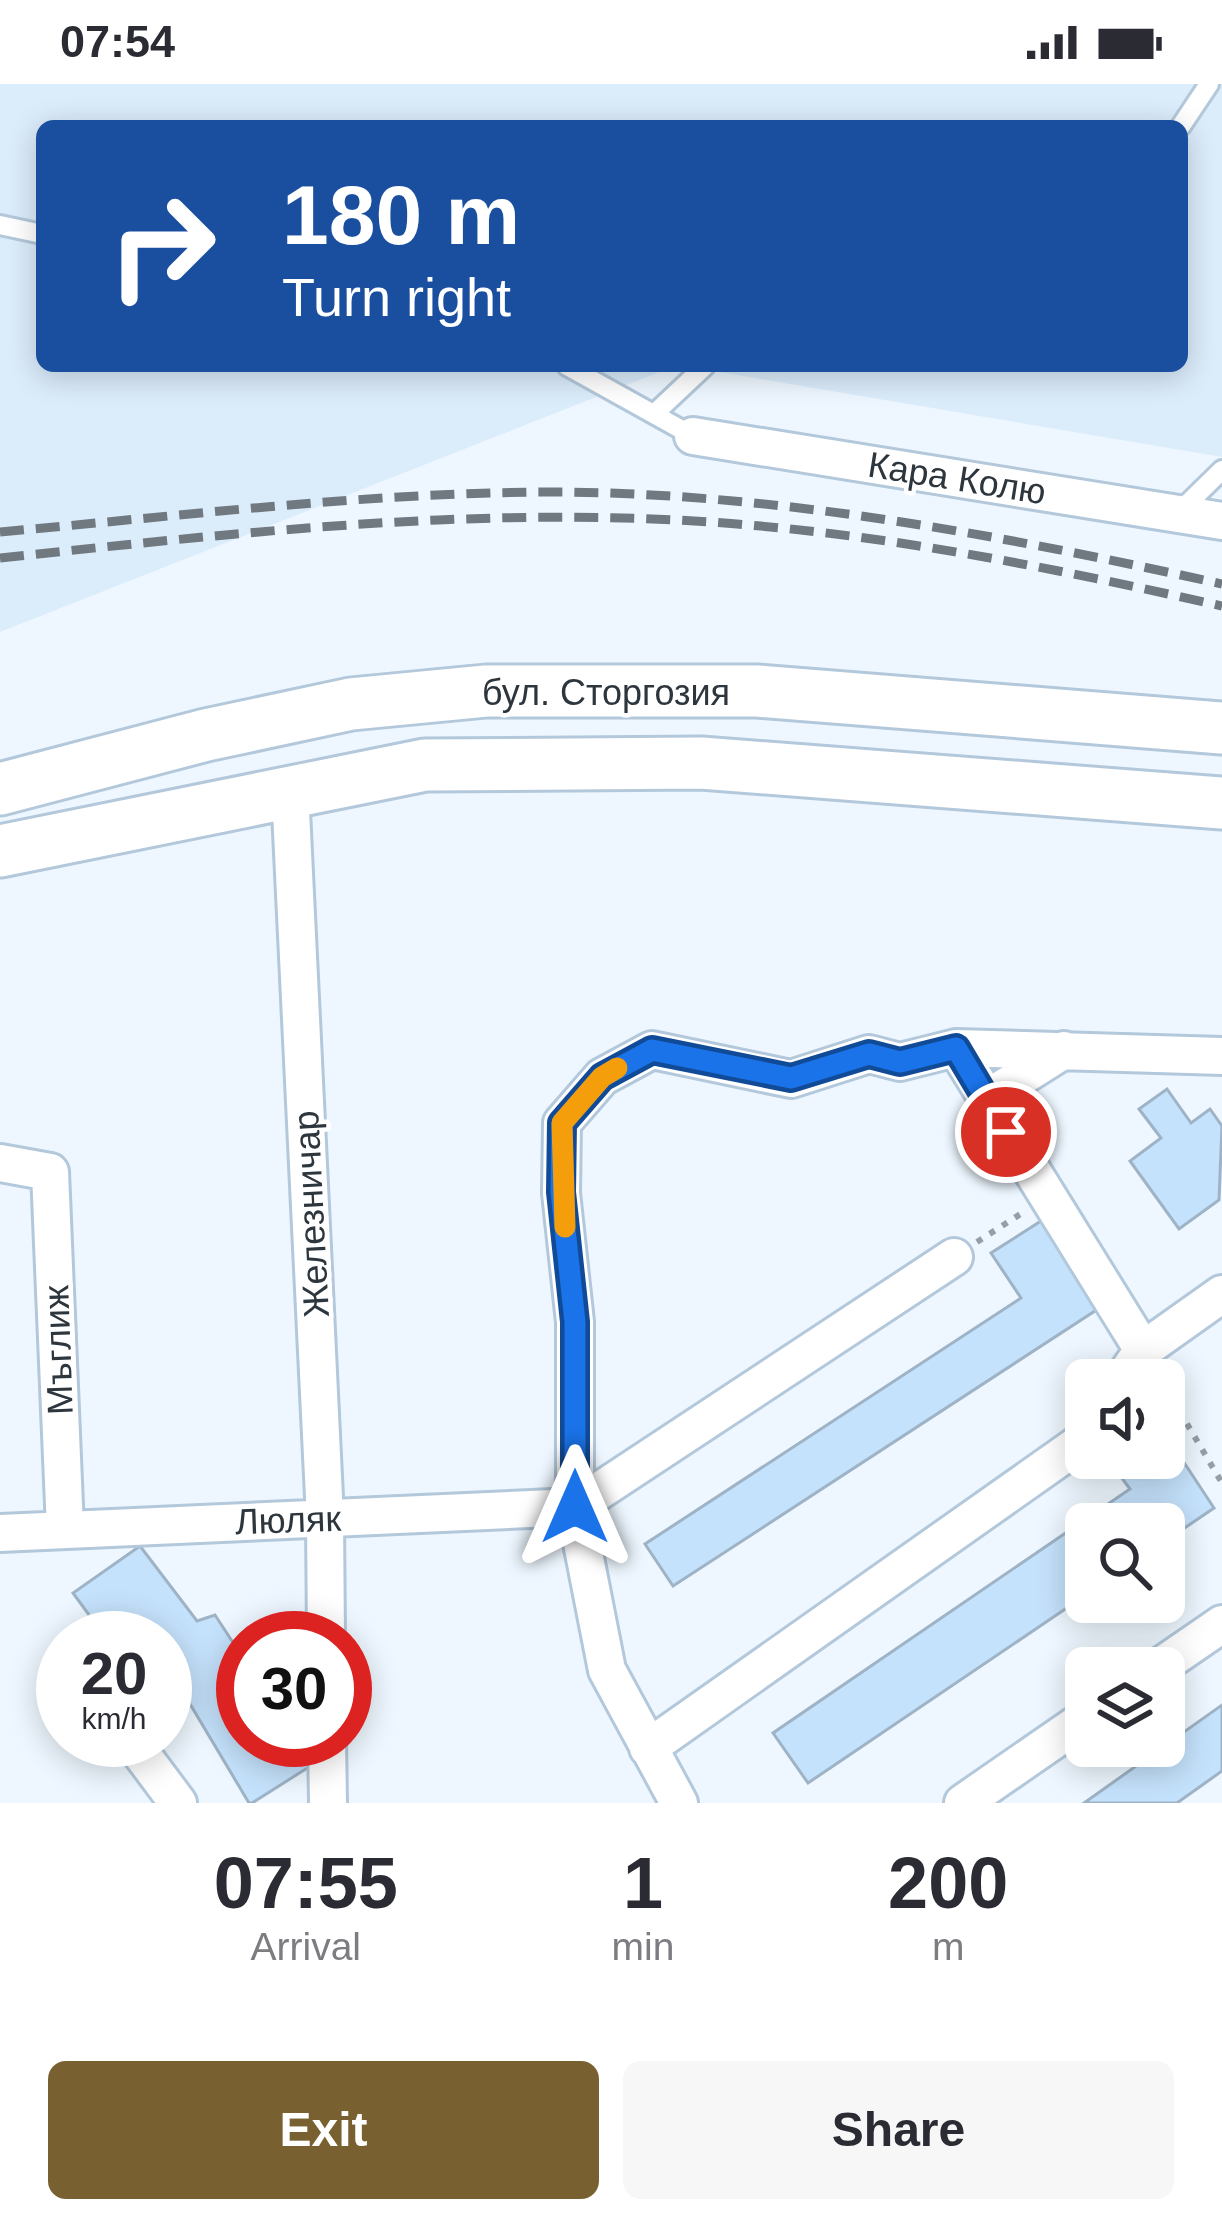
<!DOCTYPE html>
<html lang="en">
<head>
<meta charset="utf-8">
<style>
  :root { --surface:#fff; --page:#f7f7f7; --text:#2b2b33; --muted:#7c7c81; --accent:#796031 }
  body { margin:0; font-family:Helvetica,sans-serif; background:var(--page); color:var(--text); height:100vh; display:flex; flex-direction:column; font-size:45px; white-space:nowrap }
  * { box-sizing:border-box; margin:0 }
  p { font-size:39px; color:var(--muted) }
  .icon { flex:none; width:66px; height:66px; fill:none; stroke:currentColor; stroke-width:2; stroke-linecap:round; stroke-linejoin:round }
  .map { position:relative; height:1719px; overflow:hidden }
  .side { display:flex; flex-direction:column; background:var(--surface); flex:1 }
  .side>* { flex:none }
  .hud { position:absolute; left:36px; top:36px; width:1152px; height:252px; border-radius:18px; box-shadow:0 6px 30px #0003; background:#1a4fa0; color:#fff; overflow:hidden }
  .buttons { position:absolute; left:1065px; top:1275px; display:grid; gap:24px }
  .buttons a { display:grid; place-items:center; width:120px; height:120px; border-radius:18px; background:var(--surface); box-shadow:0 6px 30px #0003; font-size:60px }
  .speed { position:absolute; left:36px; top:1527px; display:flex; gap:24px; font-size:60px; font-weight:700; text-align:center }
  .speed>* { display:grid; place-content:center; width:156px; height:156px; border-radius:50%; background:var(--surface); box-shadow:0 6px 30px #0003; line-height:1 }
  .speed small { font-size:30px; font-weight:400 }
  .speed .limit { border:18px solid #d22; background:#fff; color:#111 }
  .pin { position:absolute; display:grid; place-items:center; width:102px; height:102px; color:#fff; margin:-51px; border:6px solid #fff; border-radius:50%; box-shadow:0 3px 12px #0007 }
  .me { position:absolute; width:132px; margin:-66px; rotate:0deg; stroke-linejoin:round; filter:drop-shadow(0 0 9px #0008) }
  .turn { display:flex; align-items:center; gap:42px; height:252px; padding:0 48px; font-size:54px }
  .turn .icon { width:156px; height:156px; stroke-width:2.5 }
  .turn b { display:block; font-size:84px; line-height:102px }
  .eta { display:flex; justify-content:space-evenly; align-items:center; height:204px; text-align:center }
  .eta b { font-size:72px; font-weight:600; line-height:84px }
  .button { display:flex; gap:24px; margin-top:auto; padding:24px 48px }
  .button a { flex:1; height:138px; border-radius:18px; background:var(--accent); color:#fff; font-size:48px; font-weight:600; line-height:138px; text-align:center }
  .button a+a { background:var(--page); color:var(--text) }
  .status { display:flex; justify-content:space-between; align-items:center; height:84px; padding:0 60px; background:var(--surface); direction:ltr }
  .status svg { height:33px; fill:currentColor }
  .map>svg:first-child { display:block }
  .built { fill:#dbecfb }
  .building { fill:#c5e2fc; stroke:#9eb3c5; stroke-width:3 }
  .lines { fill:none; stroke-linecap:round; stroke-linejoin:round }
  .lane-casing { stroke:#b3c8db; stroke-width:24 }
  .street-casing { stroke:#b3c8db; stroke-width:42 }
  .secondary-casing { stroke:#b3c8db; stroke-width:57 }
  .path { stroke:#969ea6; stroke-width:6; stroke-dasharray:6 9; stroke-linecap:butt }
  .lane { stroke:#fff; stroke-width:18 }
  .street { stroke:#fff; stroke-width:36 }
  .secondary { stroke:#fff; stroke-width:51 }
  .rail { stroke:#707880; stroke-width:9; stroke-dasharray:24 12; stroke-linecap:butt }
  .route-casing { stroke:#114b97; stroke-width:30 }
  .route { stroke:#1a73e8; stroke-width:21 }
  .slow { stroke:#f59e0b; stroke-width:21 }
  .labels { text-anchor:middle; dominant-baseline:central; stroke-width:9; stroke-linejoin:round; paint-order:stroke }
  .street-label { font-size:36px; fill:#2d353d; stroke:#fff }
</style>
</head>
<body>
<div class="status"><b>07:54</b><svg viewBox="0 0 49 12"><path d="M0 12V9h3v3zM5 12V6h3v6zM10 12V3h3v9zM15 12V0h3v12zM26 1h20v11H26zM47 4h2v5h-2z"/></svg></div>
<div class="map">
<svg width="1222" height="1719" viewBox="0 0 1222 1719">
  <rect width="100%" height="100%" fill="#eef7ff"/>
  <!-- built -->
  <path class="built" d="M0 0H1222V373L684 282H1182V42H42V282H675L0 548Z"/>
  <!-- building -->
  <path class="building" d="M1167 1005 1191 1039 1210 1025 1222 1042 1219 1116 1179 1145 1130 1077 1161 1054 1139 1025Z
    M1044 1135 1101 1223 673 1502 645 1460 1021 1214 991 1169Z
    M1164 1348 1214 1424 1164 1458V1440H1086V1511L808 1699 773 1649 1130 1405 1107 1374H1164Z
    M140 1462 197 1537 215 1531 243 1574V1656H296L312 1681 252 1719H249L165 1578V1554H106L73 1509Z
    M1222 1621V1687L1177 1719H1084Z"/>
  <g class="lines">
    <!-- lane casing -->
    <g class="lane-casing">
      <path id="lane" d="M1181 42 1209 0
        M0 141 42 150
        M567 282 693 352
        M654 330 705 282
        M1178 429 1222 386"/>
    </g>
    <!-- street casing -->
    <g class="street-casing">
      <path id="street" d="M693 352 1222 437
        M290 706 325 1434 326 1554
        M956 964 1143 1266
        M986 1015 1064 966
        M0 1079 50 1088 65 1445
        M1122 1296 1143 1266 1222 1210
        M0 1449 575 1423 954 1173
        M1158 1584 1222 1540
        M131 1656 178 1719
        M327 1656 328 1719
        M648 1664 1086 1355
        M679 1719 607 1586 575 1423V1238L561 1109 562 1039 602 993 652 966 791 995 869 970 900 978 956 964 1222 972
        M963 1719 1086 1634"/>
    </g>
    <!-- secondary casing -->
    <g class="secondary-casing">
      <path id="secondary" d="M0 705 206 651 351 620 486 607H757L1222 644
        M0 767 425 681 701 679 1222 719"/>
    </g>
    <!-- path -->
    <path class="path" d="M977 1158 1022 1129
      M1164 1301 1222 1399"/>
    <!-- lane -->
    <use href="#lane" class="lane"/>
    <!-- street -->
    <use href="#street" class="street"/>
    <!-- secondary -->
    <use href="#secondary" class="secondary"/>
    <!-- rail -->
    <path class="rail" d="M0 448C181 432 364 409 546 408 774 408 1000 451 1222 500
      M0 474C245 448 490 420 737 440 901 453 1062 486 1222 522"/>
  </g>
  <g class="lines">
    <!-- route casing -->
    <g class="route-casing">
      <path id="route" d="M575 1423V1238L561 1108 562 1039 602 993 652 966 791 994 869 970 900 978 956 964 1006 1048"/>
    </g>
    <!-- route -->
    <use href="#route" class="route"/>
    <!-- slow -->
    <path class="slow" d="M565 1143 562 1039 602 993 617 984"/>
  </g>
  <g class="labels">
    <!-- street labels -->
    <g class="street-label">
      <text transform="translate(957 394) rotate(9)">Кара Колю</text>
      <text x="606" y="608">бул. Сторгозия</text>
      <text transform="translate(311 1130) rotate(-93)">Железничар</text>
      <text transform="translate(58 1266) rotate(-92)">Мъглиж</text>
      <text transform="translate(288 1436) rotate(-2)">Люляк</text>
    </g>
  </g>
</svg>
<div class="buttons">
<a><svg class="icon" aria-label="sound" viewBox="0 0 24 24"><path d="M4 9h4l5-4v14l-5-4H4zM17 9q2 3 0 6"/></svg></a>
<a><svg class="icon" aria-label="search" viewBox="0 0 24 24"><circle cx="10" cy="10" r="6"/><path d="M15 15l6 6"/></svg></a>
<a><svg class="icon" aria-label="layers" viewBox="0 0 24 24"><path d="M12 4l9 5-9 5-9-5zM3 14l9 5 9-5"/></svg></a>
</div>
<div class="speed"><div>20<small>km/h</small></div><div class="limit">30</div></div>
<div class="pin" style="left:1006px;top:1048px;background:#d93025"><svg class="icon" aria-label="arrive" viewBox="0 0 24 24"><path d="M6 21V4h12l-3 4 3 4H6"/></svg></div>
<svg class="me" style="left:575px;top:1423px" viewBox="-20 -20 40 40"><path d="M0-17L14 15 0 8-14 15z" fill="#1a73e8" stroke="#fff" stroke-width="4"/></svg>
<div class="hud">
<div class="turn"><svg class="icon" aria-label="right" viewBox="0 0 24 24"><path d="M7 20v-9h11M14 6l5 5-5 5"/></svg><div><b>180 m</b>Turn right</div></div>
</div>
</div>
<section class="side">
<div class="eta">
<div><b>07:55</b><p>Arrival</p></div>
<div><b>1</b><p>min</p></div>
<div><b>200</b><p>m</p></div>
</div>
<div class="button"><a>Exit</a><a>Share</a></div>
</section>
</body>
</html>
